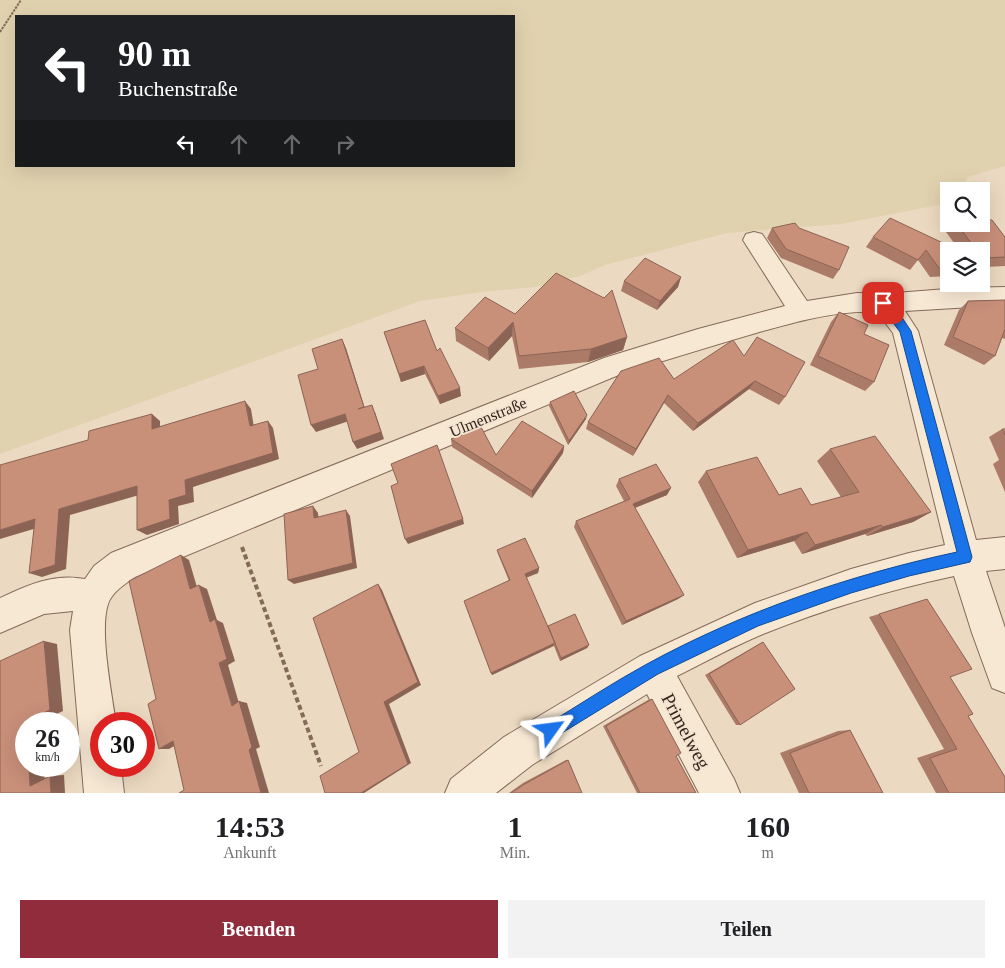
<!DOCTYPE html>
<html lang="de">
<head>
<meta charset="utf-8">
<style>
  :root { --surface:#fff; --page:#f2f2f2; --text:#202124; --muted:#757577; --accent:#902c3b }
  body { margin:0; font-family:Georgia,serif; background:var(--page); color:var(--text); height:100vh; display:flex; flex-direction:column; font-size:19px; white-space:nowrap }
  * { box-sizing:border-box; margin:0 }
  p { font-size:16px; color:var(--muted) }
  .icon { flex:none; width:28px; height:28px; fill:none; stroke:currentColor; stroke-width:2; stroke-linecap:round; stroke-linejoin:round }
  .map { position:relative; height:793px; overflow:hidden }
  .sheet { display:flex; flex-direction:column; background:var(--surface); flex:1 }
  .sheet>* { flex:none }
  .guide { position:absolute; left:15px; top:15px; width:500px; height:152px; border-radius:0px; box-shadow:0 5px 20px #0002; background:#202124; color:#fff; overflow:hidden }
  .fabs { position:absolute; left:940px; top:182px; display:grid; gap:10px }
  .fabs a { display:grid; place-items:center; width:50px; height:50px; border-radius:0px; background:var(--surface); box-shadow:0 5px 20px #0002; font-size:25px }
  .speed { position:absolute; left:15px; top:712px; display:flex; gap:10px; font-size:25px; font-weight:700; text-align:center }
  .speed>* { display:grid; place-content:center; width:65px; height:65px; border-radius:50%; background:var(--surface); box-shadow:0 5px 20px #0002; line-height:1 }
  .speed small { font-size:12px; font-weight:400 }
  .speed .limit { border:8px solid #d22; background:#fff; color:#111 }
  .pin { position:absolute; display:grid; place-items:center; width:42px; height:42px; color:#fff; margin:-21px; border-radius:10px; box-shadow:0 2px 8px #0006 }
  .me { position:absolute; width:55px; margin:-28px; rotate:59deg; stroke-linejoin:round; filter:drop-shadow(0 0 4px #0008) }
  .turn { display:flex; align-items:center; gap:18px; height:105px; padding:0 20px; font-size:22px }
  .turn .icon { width:65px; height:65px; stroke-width:2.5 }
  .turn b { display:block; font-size:35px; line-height:42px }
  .lanes { display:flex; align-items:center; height:48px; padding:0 20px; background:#0003; justify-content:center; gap:25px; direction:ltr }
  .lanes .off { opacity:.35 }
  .eta { display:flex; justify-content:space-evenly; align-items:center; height:85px; text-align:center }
  .eta b { font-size:30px; font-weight:700; line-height:35px }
  .cta { display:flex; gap:10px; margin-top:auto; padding:10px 20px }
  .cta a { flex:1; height:58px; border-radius:0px; background:var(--accent); color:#fff; font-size:20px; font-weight:700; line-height:58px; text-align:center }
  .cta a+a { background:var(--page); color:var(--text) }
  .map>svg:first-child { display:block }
  .farmland { fill:#e1d2af; fill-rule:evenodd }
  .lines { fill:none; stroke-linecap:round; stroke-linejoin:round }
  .minor-casing { stroke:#846a5a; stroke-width:2 }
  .path-far1 { stroke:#846a5a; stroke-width:2; stroke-dasharray:2.5 1; stroke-linecap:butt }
  .path { stroke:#846a5a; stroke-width:4; stroke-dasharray:5 3; stroke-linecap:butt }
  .minor { fill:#f7e8d4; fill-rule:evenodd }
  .wall { fill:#ac7b68 }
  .shaded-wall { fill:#8c6455 }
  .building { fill:#c88f79; stroke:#8c6455 }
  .route { fill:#1a73e8; stroke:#114b97 }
  .labels { text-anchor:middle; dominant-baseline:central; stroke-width:4; stroke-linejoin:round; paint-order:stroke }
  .street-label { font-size:16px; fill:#35251d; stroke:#f3e4d0 }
  .near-street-label { font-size:19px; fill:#35251d; stroke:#f3e4d0 }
</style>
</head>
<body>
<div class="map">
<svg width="1005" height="793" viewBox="0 0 1005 793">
  <rect width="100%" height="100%" fill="#ecd9c1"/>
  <!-- farmland -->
  <path class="farmland" d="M0 0H1005V166L968 177 961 191H949V203L841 224 727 233 605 265 580 276 535 287 481 292 420 301 0 454ZM16 16H514V166H16Z"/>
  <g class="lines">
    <!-- minor casing -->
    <g class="minor-casing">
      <path id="minor" d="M754 232 762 234 807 301 857 293 883 294 959 288 1005 287V305L905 311 918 331 976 540 1005 537V569L986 571 1005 628V693L992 688 972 633 954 576C889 590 825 609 763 634 734 646 705 662 677 676L734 779 740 793H699L647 694 532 765 496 793H445L451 779 504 737 640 656 755 603 851 569 909 553 945 545 893 333 877 312C836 310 796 322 756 333 711 346 666 360 621 374L135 577C125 584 112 592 108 604 99 631 112 694 116 724H101V766H121L124 793H84L70 630 73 611 44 614 0 633V598C27 585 54 573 85 579L94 566 111 553 604 358 698 329 785 306 743 240 746 234Z"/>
    </g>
    <!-- path-far1 -->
    <path class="path-far1" d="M0 32 21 0"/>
    <!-- path -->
    <path class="path" d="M242 547 321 766"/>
    <!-- minor -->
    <use href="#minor" class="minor"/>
  </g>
  <!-- wall -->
  <path class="wall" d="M954 224H981L1005 237V266L986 267 981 272V251H960L946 232Z
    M772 228 839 270 833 279 781 258 767 238Z
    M873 237 949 251V276L930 277 918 260 910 270 866 247Z
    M681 277 678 287 657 310 621 291 624 281Z
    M1005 300V339L1002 338 995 356 984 365 944 345 959 310 968 301Z
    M839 312 874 382 865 391 810 365 831 322Z
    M515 314 627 337 623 350 588 362 519 369 512 336 489 361 456 341 455 328Z
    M384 332 437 351 461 396 440 404 425 374 401 382Z
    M744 356 785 397 779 405 749 389 693 431 664 403 633 456 586 429 588 422 674 379Z
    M550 402 586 419 568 445 549 406Z
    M1002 429H1005V492L993 464 999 460 989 437Z
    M451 439 496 455 564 446 563 453 532 498 452 447Z
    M830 449 931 512 913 522 867 536 865 534 802 554 794 541 737 558 698 482 706 471 779 495 811 505 841 497 817 461Z
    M619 479 667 495 635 508 684 595 678 599 622 625 574 527 576 521 624 501 616 486Z
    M497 550 539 568 538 573 526 578 548 627V626L589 645 587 648 560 661 554 646 492 675 465 604 509 581 498 554Z
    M879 614 950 677 1005 793H936L917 758 944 749 869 617Z
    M763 642 740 725H736L705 675 759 644Z
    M652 699 676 756 696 793H637L603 726 648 700Z
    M850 730 883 793H799L780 753 838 731Z
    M566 760H568L582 793H509L523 783Z"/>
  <!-- shaded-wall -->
  <path class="shaded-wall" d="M681 277 678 287 657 310 660 301Z
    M513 322 512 336 489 361 488 348Z
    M627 337 623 350 588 362 591 349Z
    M342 339 346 348 367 415 358 409Z
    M424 366 425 374 401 382 399 374Z
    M755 381 749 389 693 431 698 423Z
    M460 388 461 396 440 404 438 396Z
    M668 395 664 403 633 456 636 449Z
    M245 401 251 409 255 434 250 426Z
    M375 412 384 439 357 449 353 442Z
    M152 414 160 421V436L152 429Z
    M345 414 349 421 316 432 311 425Z
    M587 415 586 419 568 445 569 441Z
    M268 421 273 428 279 459 193 487 194 502 178 506 179 524 147 535 137 530 169 500 185 480Z
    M564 446 563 453 532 498V491Z
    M137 486 146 493 70 515 66 569 42 577 29 573 59 509Z
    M671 488 667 495 629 510 633 504Z
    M313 506 318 513 319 524 314 518Z
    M346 510 350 516 357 568 294 584 288 580Z
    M931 512 913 522 867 536 883 527Z
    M35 519 47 525 0 539V530Z
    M463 519 464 524 408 544 405 539Z
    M881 525 865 534 802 554 815 545Z
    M807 532 794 541 737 558 748 550Z
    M181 555 189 560 199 594 190 589Z
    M539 568 538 573 524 578 525 574Z
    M378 584 382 590 421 685 389 704 411 763 364 793H361L384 702Z
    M199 585 207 589 217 620 223 623 235 661 228 665 240 707 232 706 219 663 210 622Z
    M684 595 678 599 622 625 626 621Z
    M44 641 57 644 63 711 40 722 41 724H26V721Z
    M555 643 553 646 492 675 491 673Z
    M589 645 587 648 560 661 561 658Z
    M239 701 247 703 260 747 256 749 269 793H261L249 750Z
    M173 741H183L169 749H159Z
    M29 766H44L45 784 30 786Z
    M64 775 65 793H51L50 776Z"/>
  <!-- building -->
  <path class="building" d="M890 218 960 251H949V267L939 268 926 250 918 260 873 237Z
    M981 220H992L1005 237V257L982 258 981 256V251H977L957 224H981Z
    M795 223 799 228 849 247 839 270 786 249 772 228Z
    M645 258 681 277 660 301 624 281Z
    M981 261 988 265H981Z
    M556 273 604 298 612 290 627 337 591 349 519 356 513 322 488 348 455 328 485 297 515 314Z
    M1005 300V329L995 356 953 337 968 301Z
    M839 312 868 325 864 334 889 345 874 382 818 356Z
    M425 320 437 351 440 348 460 388 438 396 424 366 399 374 384 332Z
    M757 337 805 362 785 397 755 381 698 423 668 395 636 449 588 422 621 371 659 358 674 379 733 340 744 356Z
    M342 339 364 407 358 409 372 405 381 432 353 442 345 414 311 425 298 375 318 369 312 349Z
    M574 391 587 415 569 441 550 402Z
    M245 401 250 426 268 421 273 453 185 480 186 495 169 500 170 519 137 530V486L59 509 55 565 29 573 35 519 0 530V465L88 440 89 431 152 414V429Z
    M522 421 564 446 532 491 451 439 481 427 496 455Z
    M1002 429H1005V435Z
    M875 436 931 512 883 527 881 525 815 545 807 532 748 550 706 471 757 457 779 495 801 488 811 505 859 492 830 449Z
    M437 445 463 519 405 539 391 486 398 483 391 464Z
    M656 464 671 488 633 504 684 595 626 621 576 521 630 499 619 479Z
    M313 506 314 518 346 510 353 563 288 580 284 514Z
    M525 538 539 568 525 574 555 643 491 673 464 601 510 580 497 550Z
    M181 555 190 589 199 585 210 622 215 619 227 659 219 663 232 706 239 701 252 747 249 750 261 793H179L184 790 173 741 159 749 148 704 156 699 129 581Z
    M378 584 418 682 384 702 408 764 361 793H325L320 776 359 752 313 618Z
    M927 599 972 669 950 677 973 714 968 716 1005 777V793H949L930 758 957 749 879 614Z
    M575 614 589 645 561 658 548 626Z
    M44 641 50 710 26 721V766H29L30 786 50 776 51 793H0V661Z
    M763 642 795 689 740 725 709 674Z
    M652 699 681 753 676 756 696 793H640L606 726Z
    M850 730 883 793H809L790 753Z
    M568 760 582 793H511L523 785Z"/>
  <!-- route -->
  <path class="route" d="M883 299 899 313 911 331 972 557 970 562 909 576 851 593 758 626 658 674 557 736 551 738 546 736 544 730 546 725C579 705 612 683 647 664 744 611 850 575 957 552L900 332 878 303Z"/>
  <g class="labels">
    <!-- street labels -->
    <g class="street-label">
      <text transform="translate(488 417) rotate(-22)">Ulmenstraße</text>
    </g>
    <!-- near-street labels -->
    <g class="near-street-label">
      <text transform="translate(686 731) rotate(62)">Primelweg</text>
    </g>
  </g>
</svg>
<div class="fabs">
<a><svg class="icon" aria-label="search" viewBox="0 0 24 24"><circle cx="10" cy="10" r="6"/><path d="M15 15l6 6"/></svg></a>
<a><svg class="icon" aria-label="layers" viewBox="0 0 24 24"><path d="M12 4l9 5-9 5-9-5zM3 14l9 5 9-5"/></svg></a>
</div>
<div class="speed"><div>26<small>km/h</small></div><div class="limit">30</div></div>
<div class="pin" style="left:883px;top:303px;background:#d93025"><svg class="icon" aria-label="arrive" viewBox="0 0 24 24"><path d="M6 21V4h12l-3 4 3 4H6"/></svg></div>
<svg class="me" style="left:551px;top:730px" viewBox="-20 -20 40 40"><path d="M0-17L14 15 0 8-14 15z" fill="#1a73e8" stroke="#fff" stroke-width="4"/></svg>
<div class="guide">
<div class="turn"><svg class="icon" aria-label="left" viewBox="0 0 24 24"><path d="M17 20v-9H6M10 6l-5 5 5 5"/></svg><div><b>90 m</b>Buchenstraße</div></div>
<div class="lanes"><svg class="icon" aria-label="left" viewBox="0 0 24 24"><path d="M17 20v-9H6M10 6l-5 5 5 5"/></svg><svg class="icon off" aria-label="ahead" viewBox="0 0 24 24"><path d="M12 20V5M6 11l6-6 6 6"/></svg><svg class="icon off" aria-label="ahead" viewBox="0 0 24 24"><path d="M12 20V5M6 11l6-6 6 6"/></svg><svg class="icon off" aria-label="right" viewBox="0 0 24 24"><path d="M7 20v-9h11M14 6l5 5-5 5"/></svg></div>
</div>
</div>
<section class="sheet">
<div class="eta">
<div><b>14:53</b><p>Ankunft</p></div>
<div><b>1</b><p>Min.</p></div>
<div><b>160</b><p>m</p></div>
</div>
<div class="cta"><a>Beenden</a><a>Teilen</a></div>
</section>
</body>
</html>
